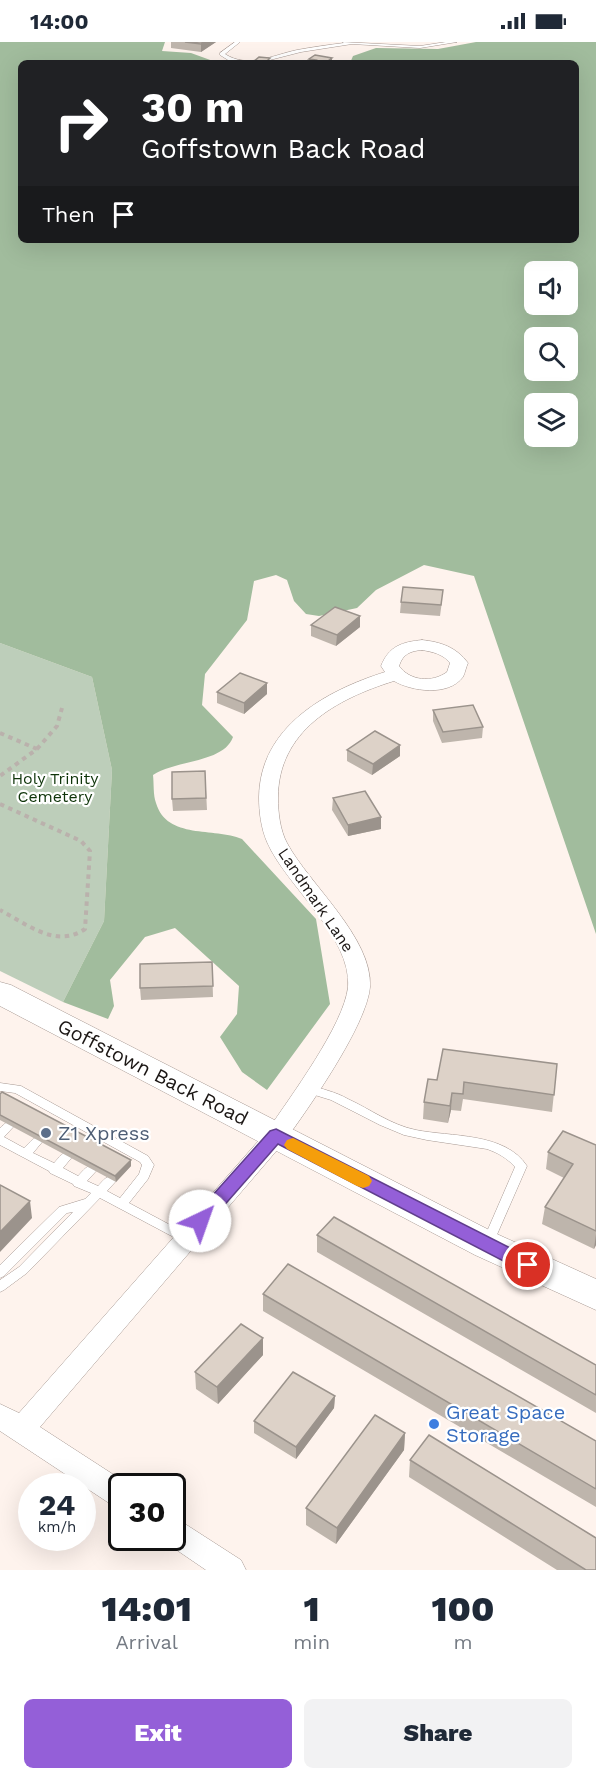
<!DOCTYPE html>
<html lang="en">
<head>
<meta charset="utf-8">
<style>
  :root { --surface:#fff; --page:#f2f2f3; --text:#1f2937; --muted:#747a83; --accent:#945fd8 }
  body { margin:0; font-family:"Work Sans",sans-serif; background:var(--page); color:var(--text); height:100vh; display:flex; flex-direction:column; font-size:22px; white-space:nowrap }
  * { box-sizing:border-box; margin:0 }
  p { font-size:20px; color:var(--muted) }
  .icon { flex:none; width:33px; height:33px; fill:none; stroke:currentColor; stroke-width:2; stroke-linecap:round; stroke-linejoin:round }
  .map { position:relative; height:1528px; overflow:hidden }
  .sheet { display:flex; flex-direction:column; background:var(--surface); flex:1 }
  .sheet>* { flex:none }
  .guide { position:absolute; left:18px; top:18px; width:561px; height:183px; border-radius:9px; box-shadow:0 6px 24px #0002; background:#202124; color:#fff; overflow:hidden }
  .buttons { position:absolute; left:524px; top:219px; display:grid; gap:12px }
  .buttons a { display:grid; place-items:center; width:54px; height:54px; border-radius:9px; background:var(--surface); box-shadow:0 6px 24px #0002; font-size:30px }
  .speed { position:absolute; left:18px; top:1431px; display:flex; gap:12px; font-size:30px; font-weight:700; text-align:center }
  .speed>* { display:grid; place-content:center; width:78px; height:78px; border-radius:50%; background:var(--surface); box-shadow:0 6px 24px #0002; line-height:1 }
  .speed small { font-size:15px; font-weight:400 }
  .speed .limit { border:3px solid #111; border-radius:9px; background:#fff; color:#111 }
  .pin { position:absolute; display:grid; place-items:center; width:51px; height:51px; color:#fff; margin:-26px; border:3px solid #fff; border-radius:50%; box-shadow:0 2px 6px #0007 }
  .me { position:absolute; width:66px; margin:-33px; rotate:42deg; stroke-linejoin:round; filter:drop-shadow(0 0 4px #0008) }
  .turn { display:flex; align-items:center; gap:21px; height:126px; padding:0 24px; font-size:27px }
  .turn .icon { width:78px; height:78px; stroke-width:2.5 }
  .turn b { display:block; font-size:42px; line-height:51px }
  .then { display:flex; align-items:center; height:57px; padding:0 24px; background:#0003; gap:12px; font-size:22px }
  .eta { display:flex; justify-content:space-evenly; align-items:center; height:102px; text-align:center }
  .eta b { font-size:36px; font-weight:800; line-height:42px }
  .action { display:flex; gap:12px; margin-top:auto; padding:12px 24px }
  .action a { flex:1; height:69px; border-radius:9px; background:var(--accent); color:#fff; font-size:24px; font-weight:800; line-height:69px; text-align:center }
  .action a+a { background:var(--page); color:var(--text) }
  .status { display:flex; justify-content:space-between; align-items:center; height:42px; padding:0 30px; background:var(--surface); direction:ltr }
  .status svg { height:16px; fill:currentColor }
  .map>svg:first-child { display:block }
  .green { fill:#bdceba }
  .forest { fill:#a1bc9d; fill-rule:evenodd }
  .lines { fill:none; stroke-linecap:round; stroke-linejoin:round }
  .service-casing { stroke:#a69892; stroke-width:1 }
  .minor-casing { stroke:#a69892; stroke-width:1 }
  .secondary-casing { stroke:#a69892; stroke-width:1 }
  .path { stroke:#bab1ac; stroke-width:4; stroke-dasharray:4.5 4.5; stroke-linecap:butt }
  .service { fill:#fff; fill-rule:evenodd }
  .minor { fill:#fff; fill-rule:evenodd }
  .secondary { fill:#fff; fill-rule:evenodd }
  .wall { fill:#beb5ac }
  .shaded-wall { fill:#9b938c }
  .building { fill:#ddd2c8; stroke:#9b938c; stroke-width:1.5 }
  .route { fill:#945fd8; stroke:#603e8c; stroke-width:1.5 }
  .slow { fill:#f59e0b }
  .service-dot { fill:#5c6f8a; stroke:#fff; stroke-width:2 }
  .shop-dot { fill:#3f7fe0; stroke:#fff; stroke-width:2 }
  .labels { text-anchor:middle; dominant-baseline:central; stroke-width:4.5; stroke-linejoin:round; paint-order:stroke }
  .park-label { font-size:16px; fill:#0f350a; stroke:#fff }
  .street-label { font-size:16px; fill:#1b1614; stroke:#fff }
  .near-street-label { font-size:20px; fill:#1b1614; stroke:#fff }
  .near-service-label { font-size:20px; fill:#4e5e75; stroke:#fff; text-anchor:start }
  .near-shop-label { font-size:20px; fill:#366cbe; stroke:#fff; text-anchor:start }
</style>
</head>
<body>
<div class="status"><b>14:00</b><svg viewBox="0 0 49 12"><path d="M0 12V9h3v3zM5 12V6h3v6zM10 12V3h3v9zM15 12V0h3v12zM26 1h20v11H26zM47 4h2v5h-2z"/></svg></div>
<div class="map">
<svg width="596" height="1528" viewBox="0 0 596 1528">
  <rect width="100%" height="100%" fill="#fef3ed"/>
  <!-- green -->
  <path class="green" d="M0 601 92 635 112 728 104 879 63 960 0 929Z"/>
  <!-- forest -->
  <path class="forest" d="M0 0H165L162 9 191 11 213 19 210 21H21V198H576V21H350L353 14 376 6 438 7 476 0H596V892L474 534 424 523 376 548 357 566 319 574 306 572 294 559 287 538 276 533 254 539 247 578 205 632 202 663 233 695C224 721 175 718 153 733 154 741 153 753 156 761 167 798 214 785 242 797L316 877 330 962 267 1048 242 1030 220 995 237 972 239 944 175 886 145 895 110 938 114 964 108 977 63 960 104 879 112 728 92 635 0 601ZM534 230H567V262H534ZM534 296H567V328H534ZM534 362H567V394H534Z"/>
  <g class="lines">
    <!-- service casing -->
    <g class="service-casing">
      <path id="service" d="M235 0H240L225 12C248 27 273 13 297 8 313 5 328 3 344 1L342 0 420 4 446 0H457L420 6 352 2 301 10 258 21H237L228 18 220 13V11Z
        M0 1041 21 1044 148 1114 154 1123 148 1137 129 1161 189 1193 191 1196 189 1199 185 1201 181 1199 100 1156 27 1231 4 1248 0 1250V1238L19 1225 73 1170 67 1171 4 1234 0 1236V1223L59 1165 85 1157 91 1151 74 1144 73 1142 50 1131 49 1129 0 1103V1086C5 1082 7 1078 14 1080L15 1083 4 1095 24 1106C30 1101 34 1093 42 1096L43 1099 33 1111 54 1121C59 1116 63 1108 71 1111L73 1114 63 1126 78 1134C83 1129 88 1121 96 1124L98 1127 87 1139 98 1144C103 1139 107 1132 115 1135L117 1138 107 1149 120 1156 139 1132 142 1123 140 1120 15 1051 0 1049Z
        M309 1043C322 1047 336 1050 348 1057 370 1067 391 1083 416 1088 450 1095 505 1090 527 1124L492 1204 488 1206 484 1204 482 1201 515 1125C507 1116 498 1111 487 1107L427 1098 404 1093 380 1083 331 1058 305 1050 304 1047 305 1044Z"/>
    </g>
    <!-- minor casing -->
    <g class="minor-casing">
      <path id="minor" d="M422 598C441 600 456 605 468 621 466 625 465 631 463 635 448 655 411 649 394 639 336 657 278 689 278 756 278 770 280 788 287 801 309 842 373 896 370 945 367 983 308 1067 284 1100L40 1385 131 1444H122V1467L112 1463 0 1389V1362L19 1371 268 1088C290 1055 344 983 348 945 352 895 286 844 267 800 261 786 259 770 259 755 260 685 325 649 385 630L381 624C389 604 402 600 422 598ZM422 608C433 610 443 612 450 621L447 630C432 641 410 639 399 624 403 612 410 609 422 608Z
        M172 1476 182 1480 241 1518 246 1528H206L162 1498 161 1496H172Z"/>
    </g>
    <!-- secondary casing -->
    <g class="secondary-casing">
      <path id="secondary" d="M0 940 11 943 499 1193 596 1237V1268L475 1213 0 964Z"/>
    </g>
    <!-- path -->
    <path class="path" d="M0 691 37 707 0 734
      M37 707 57 684 62 666
      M0 762 81 799 90 809 85 887C56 907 27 882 0 868"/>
    <!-- service -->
    <use href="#service" class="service"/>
    <!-- minor -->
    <use href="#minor" class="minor"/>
    <!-- secondary -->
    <use href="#secondary" class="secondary"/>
  </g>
  <!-- wall -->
  <path class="wall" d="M171 0H216L201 10 171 6Z
    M309 17 332 20 330 21H309Z
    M442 559 440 574 400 571 401 560Z
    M311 583 360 585 336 604 311 594Z
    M217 650 267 652 244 672 217 661Z
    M433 668 483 685 482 696 442 701 433 679Z
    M347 708 400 714 372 733 347 719Z
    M205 729 207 768 173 769 172 757Z
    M333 756 381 775V787L348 794 332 768Z
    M212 920 213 955 141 958 140 946Z
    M557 1022 552 1070 463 1057 461 1069 451 1068 448 1081 423 1077 424 1060 437 1038Z
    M0 1052 131 1118V1124L116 1140 0 1078Z
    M596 1103V1203L594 1207 542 1182 545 1165 564 1136 546 1127 548 1110Z
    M317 1193 596 1323V1371L317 1210Z
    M263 1252 596 1399V1465L263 1269Z
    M263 1296V1313L218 1362 196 1347 195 1330Z
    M335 1354 334 1366 296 1417 254 1391V1379Z
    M405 1391 404 1408 336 1502 306 1483V1466Z
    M410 1418 596 1528H557L409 1435Z"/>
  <!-- shaded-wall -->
  <path class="shaded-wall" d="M204 0H216L201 10V2Z
    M332 16V20L330 21H325Z
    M360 574V585L336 604 337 593Z
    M267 641V652L244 672V661Z
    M400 703V714L372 733 373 722Z
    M381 775V787L348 794V783Z
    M452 1051 451 1068 448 1081 450 1064Z
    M131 1118V1124L116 1140 115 1134Z
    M30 1159 32 1176 0 1210V1190Z
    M596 1192V1203L594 1207Z
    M263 1296V1313L218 1362 217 1345Z
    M335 1354 334 1366 296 1417V1405Z
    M405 1391 404 1408 336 1502 337 1486Z"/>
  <!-- building -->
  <path class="building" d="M185 0H204L201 2Z
    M315 13 332 16 325 21H312L316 18 309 17Z
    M259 15 270 16 265 21H252Z
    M403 545 443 548 441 563 401 560Z
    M335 565 360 574 337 593 311 583Z
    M240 631 267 641 244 661 217 650Z
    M473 663 483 685 443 690 433 668Z
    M375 689 400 703 373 722 347 708Z
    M205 729 206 756 172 757V730Z
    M365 749 381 775 348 783 333 756Z
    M212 920 213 944 140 946V922Z
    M443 1007 557 1022 554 1053 464 1040 463 1052 452 1051 450 1064 424 1060 428 1037 437 1038Z
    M2 1050 131 1118 115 1134 0 1073V1052Z
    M563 1089 596 1103V1189L545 1165 573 1122 548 1110Z
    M0 1143 30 1159 0 1190Z
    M334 1175 596 1323V1353L317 1193Z
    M288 1222 596 1399V1447L263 1252Z
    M241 1282 263 1296 217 1345 195 1330Z
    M293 1330 335 1354 296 1405 254 1379Z
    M375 1373 405 1391 337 1486 306 1466Z
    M429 1393 596 1496V1528H586L410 1418Z"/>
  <!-- route -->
  <path class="route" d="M276 1087 534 1218 536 1223 534 1228 528 1230 521 1228 278 1102 206 1184 200 1186 194 1184 191 1179 194 1174 270 1089Z"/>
  <!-- slow -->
  <path class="slow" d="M293 1096 369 1134 372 1139 369 1144 363 1146 357 1144 287 1107 284 1103 287 1098Z"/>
  <!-- markers -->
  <circle class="service-dot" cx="46" cy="1091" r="6"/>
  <circle class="shop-dot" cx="434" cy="1382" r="6"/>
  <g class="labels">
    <!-- park labels -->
    <g class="park-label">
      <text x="55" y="736">Holy Trinity<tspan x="55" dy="18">Cemetery</tspan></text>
    </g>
    <!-- street labels -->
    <g class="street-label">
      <text transform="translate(316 858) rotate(56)">Landmark Lane</text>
    </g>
    <!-- near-street labels -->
    <g class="near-street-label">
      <text transform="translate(153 1030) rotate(27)">Goffstown Back Road</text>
    </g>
    <!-- near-service labels -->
    <g class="near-service-label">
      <text x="58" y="1091">Z1 Xpress</text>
    </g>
    <!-- near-shop labels -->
    <g class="near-shop-label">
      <text x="446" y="1370">Great Space<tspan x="446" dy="23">Storage</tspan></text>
    </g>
  </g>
</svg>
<div class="buttons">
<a><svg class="icon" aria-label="sound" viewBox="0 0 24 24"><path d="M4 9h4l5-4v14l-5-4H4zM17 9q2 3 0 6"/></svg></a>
<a><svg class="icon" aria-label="search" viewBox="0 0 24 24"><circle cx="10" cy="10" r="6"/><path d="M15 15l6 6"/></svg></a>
<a><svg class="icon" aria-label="layers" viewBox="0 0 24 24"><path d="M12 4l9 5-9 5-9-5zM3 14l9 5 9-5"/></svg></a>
</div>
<div class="speed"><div>24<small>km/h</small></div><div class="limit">30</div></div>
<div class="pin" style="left:528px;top:1223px;background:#d93025"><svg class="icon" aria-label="arrive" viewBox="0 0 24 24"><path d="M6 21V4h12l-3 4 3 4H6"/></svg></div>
<svg class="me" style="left:200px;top:1179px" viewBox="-20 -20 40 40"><circle r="19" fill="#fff"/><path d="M0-13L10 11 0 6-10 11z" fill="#945fd8"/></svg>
<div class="guide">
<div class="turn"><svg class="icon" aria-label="right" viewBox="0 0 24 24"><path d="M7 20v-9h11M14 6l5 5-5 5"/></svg><div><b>30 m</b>Goffstown Back Road</div></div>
<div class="then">Then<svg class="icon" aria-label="arrive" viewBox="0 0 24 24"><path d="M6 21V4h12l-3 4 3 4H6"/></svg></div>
</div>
</div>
<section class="sheet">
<div class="eta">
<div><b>14:01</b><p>Arrival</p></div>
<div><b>1</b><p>min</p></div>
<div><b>100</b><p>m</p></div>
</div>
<div class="action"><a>Exit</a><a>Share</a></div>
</section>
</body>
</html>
